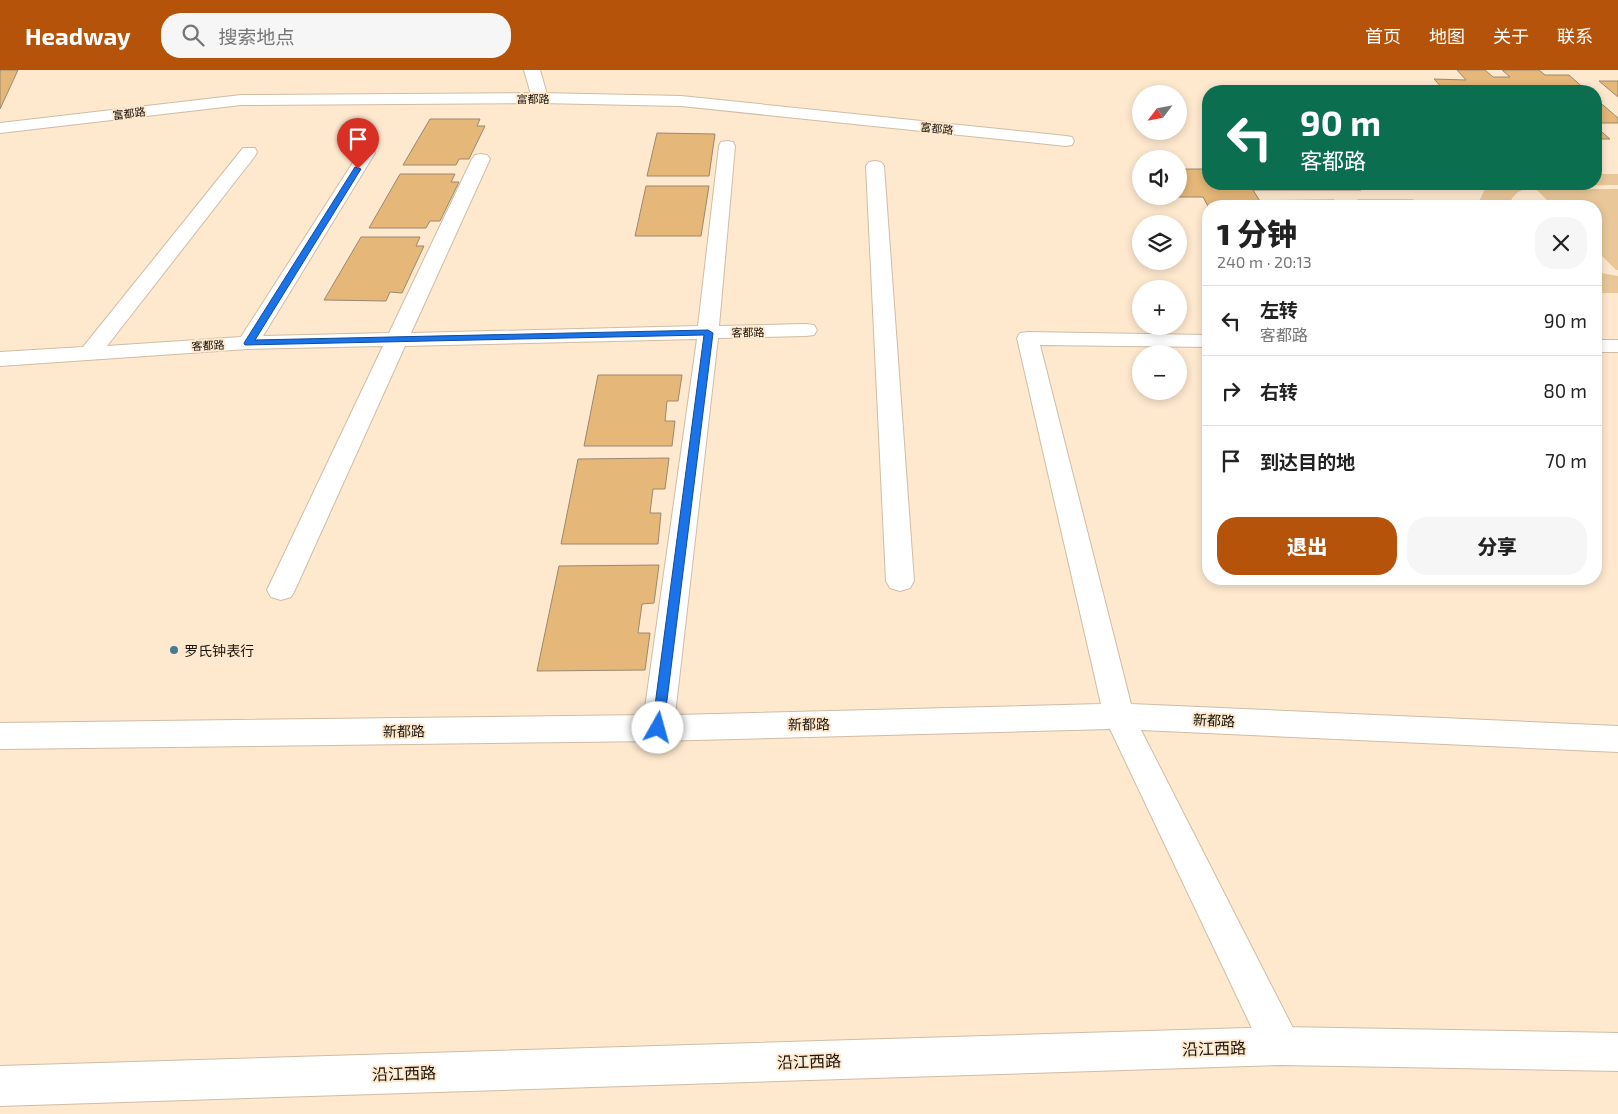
<!DOCTYPE html>
<html lang="zh">
<head>
<meta charset="utf-8">
<style>
  :root { --surface:#fff; --page:#f6f6f6; --text:#222; --muted:#767676; --line:#e0e0e0; --accent:#b45309 }
  body { margin:0; font-family:"Exo 2","Noto Sans SC",sans-serif; background:var(--page); color:var(--text); height:100vh; display:flex; flex-direction:column; font-size:19px; white-space:nowrap }
  * { box-sizing:border-box; margin:0 }
  p { font-size:16px; color:var(--muted) }
  .icon { flex:none; width:28px; height:28px; fill:none; stroke:currentColor; stroke-width:2; stroke-linecap:round; stroke-linejoin:round }
  .map { position:relative; flex:1; overflow:hidden }
  .panel { position:absolute; left:1202px; top:130px; width:400px; height:385px; display:flex; flex-direction:column; background:var(--surface); border-radius:20px; box-shadow:0 2px 8px #0003 }
  .panel>* { flex:none }
  .top-card { position:absolute; left:1202px; top:15px; width:400px; height:105px; border-radius:20px; box-shadow:0 2px 8px #0003; background:#0b6e4f; color:#fff; overflow:hidden }
  .needle { width:32px; rotate:238deg }
  .controls { position:absolute; left:1132px; top:15px; display:grid; gap:10px }
  .controls a { display:grid; place-items:center; width:55px; height:55px; border-radius:50%; background:var(--surface); box-shadow:0 2px 8px #0003; font-size:25px }
  .pin { position:absolute; display:grid; place-items:center; width:42px; height:42px; color:#fff; margin:-51px -21px; border-radius:50% 50% 50% 0; rotate:-45deg; box-shadow:0 0 5px #0007 }
  .pin .icon { rotate:45deg }
  .me { position:absolute; width:55px; margin:-28px; rotate:7deg; stroke-linejoin:round; filter:drop-shadow(0 0 4px #0008) }
  .turn { display:flex; align-items:center; gap:18px; height:105px; padding:0 15px; font-size:22px }
  .turn .icon { width:65px; height:65px; stroke-width:2.5 }
  .turn b { display:block; font-size:35px; line-height:42px }
  .round { display:grid; place-items:center; flex:none; width:52px; height:52px; border-radius:20px; background:var(--page) }
  .overview { display:flex; align-items:center; justify-content:space-between; height:85px; padding:0 15px }
  h1 { font-size:30px; font-weight:800; line-height:38px }
  .button { display:flex; gap:10px; margin-top:auto; padding:10px 15px }
  .button a { flex:1; height:58px; border-radius:20px; background:var(--accent); color:#fff; font-size:20px; font-weight:800; line-height:58px; text-align:center }
  .button a+a { background:var(--page); color:var(--text) }
  ul { padding:0; list-style:none }
  li { display:flex; align-items:center; gap:15px; height:70px; padding:0 15px; border-top:1px solid var(--line) }
  li div { flex:1 }
  li b { display:block; font-size:19px }
  li em { font-style:normal }
  header { display:flex; align-items:center; gap:30px; box-sizing:border-box; height:70px; padding:0 25px; background:var(--accent); color:#fff }
  header strong { font-size:24px }
  nav { display:flex; gap:28px; margin-inline-start:auto; font-size:18px }
  .search { width:350px; height:45px; background:var(--page); display:flex; align-items:center; gap:12px; box-sizing:border-box; padding:0 18px; border-radius:20px; color:var(--muted); font-size:19px }
  .map>svg:first-child { display:block }
  .green { fill:#eac799 }
  .building { fill:#e5b779; stroke:#9b8870 }
  .lines { fill:none; stroke-linecap:round; stroke-linejoin:round }
  .minor-casing { stroke:#d0bca3; stroke-width:2 }
  .tertiary-casing { stroke:#d0bca3; stroke-width:2 }
  .minor { fill:#fff; fill-rule:evenodd }
  .tertiary { fill:#fff; fill-rule:evenodd }
  .route { fill:#1a73e8; stroke:#114b97 }
  .poi-dot { fill:#417e94; stroke:#fee9cf; stroke-width:2 }
  .labels { text-anchor:middle; dominant-baseline:central; stroke-width:4; stroke-linejoin:round; paint-order:stroke }
  .far-street-label { font-size:11px; fill:#191209; stroke:#fee9cf }
  .poi-label { font-size:14px; fill:#191209; stroke:#fee9cf; text-anchor:start }
  .street-label { font-size:14px; fill:#191209; stroke:#fee9cf }
  .near-street-label { font-size:16px; fill:#191209; stroke:#fee9cf }
</style>
</head>
<body>
<header>
<strong>Headway</strong>
<div class="search"><svg class="icon" aria-label="search" viewBox="0 0 24 24"><circle cx="10" cy="10" r="6"/><path d="M15 15l6 6"/></svg>搜索地点</div>
<nav><a>首页</a><a>地图</a><a>关于</a><a>联系</a></nav>
</header>
<div class="map">
<svg width="1618" height="1044" viewBox="0 0 1618 1044">
  <rect width="100%" height="100%" fill="#fee9cf"/>
  <!-- green -->
  <path class="green" d="M1596 104H1618V115L1532 116 1518 122 1512 128 1510 136H1477L1484 121 1492 114H1596Z
    M1536 119H1618V200H1616L1596 180V136H1553Z
    M1334 129 1339 136H1283L1278 130Z
    M1357 129H1413L1419 136H1363Z
    M1596 202 1618 206V223H1596Z"/>
  <!-- building -->
  <path class="building" d="M0 0H18L0 39Z
    M1457 0H1485L1493 7H1510L1502 0H1539L1545 5H1569L1587 21H1445L1434 9 1466 10Z
    M1599 11H1618V27Z
    M1596 29 1618 48V53H1596Z
    M430 49H480L477 56H485L469 89H459L456 95H403Z
    M1596 57 1610 69H1596Z
    M657 63 715 64 709 106H647Z
    M1179 99H1209V114H1357L1361 120H1253L1263 136H1209V138L1203 127H1167L1179 126Z
    M400 104H455L451 112H459L440 151H430L426 158H369Z
    M646 116H709L701 166H635Z
    M361 167H420L416 176H424L402 223 390 222 386 231 324 230Z
    M598 305H682L678 331H667L665 351H675L672 376H584Z
    M669 388 665 419H653L650 443H661L658 474H561L578 389Z
    M659 495 654 533 642 534 638 563H650L645 600 537 601 559 496Z"/>
  <g class="lines">
    <!-- minor casing -->
    <g class="minor-casing">
      <path id="minor" d="M540 23 681 26 1066 66 1072 67 1074 71 1072 75 1066 76 681 36 540 33 241 35 0 63V53L241 25Z
        M727 71 733 72 735 76 719 256 806 254 814 255 817 260 814 265 806 266 718 268 675 645 1101 634 1017 268 1020 263 1028 262 1209 265V277L1040 275 1131 634 1618 656V682L1141 660 1295 962 1300 976 1295 990 1281 995 1267 990 1110 659 658 671 0 679V653L644 645 697 269 405 276 295 520 291 527 281 530 271 527 267 520 383 276 248 279 0 296V282L83 277 243 78H255L257 82 255 86 107 276 241 267 359 83 361 79H373L375 83 263 266 389 263 472 89 475 85 481 84 487 85 490 89 411 263 698 256 719 76 721 72Z
        M875 91 881 92 884 96 914 511 910 518 900 521 890 518 886 511 866 96 869 92Z
        M1596 270H1618V282H1596Z"/>
    </g>
    <!-- tertiary casing -->
    <g class="tertiary-casing">
      <path id="tertiary" d="M524 0H540L548 28 546 31H534L532 28Z
        M1281 957 1618 963V1001L1281 995 0 1036V996Z"/>
    </g>
    <!-- minor -->
    <use href="#minor" class="minor"/>
    <!-- tertiary -->
    <use href="#tertiary" class="tertiary"/>
  </g>
  <!-- route -->
  <path class="route" d="M355 97 361 99 255 270 708 260 713 263 663 662 658 663 654 662 652 658 704 265 245 275 244 273Z"/>
  <!-- markers -->
  <circle class="poi-dot" cx="174" cy="580" r="5"/>
  <g class="labels">
    <!-- far-street labels -->
    <g class="far-street-label">
      <text x="533" y="28">富都路</text>
      <text transform="translate(129 43) rotate(-7)">富都路</text>
      <text transform="translate(937 58) rotate(6)">富都路</text>
      <text transform="translate(748 262) rotate(-1)">客都路</text>
      <text transform="translate(208 275) rotate(-3)">客都路</text>
    </g>
    <!-- poi labels -->
    <g class="poi-label">
      <text x="184" y="580">罗氏钟表行</text>
    </g>
    <!-- street labels -->
    <g class="street-label">
      <text transform="translate(1214 650) rotate(3)">新都路</text>
      <text transform="translate(809 654) rotate(-1)">新都路</text>
      <text transform="translate(404 661) rotate(-1)">新都路</text>
    </g>
    <!-- near-street labels -->
    <g class="near-street-label">
      <text transform="translate(1214 978) rotate(-2)">沿江西路</text>
      <text transform="translate(809 991) rotate(-2)">沿江西路</text>
      <text transform="translate(404 1003) rotate(-2)">沿江西路</text>
    </g>
  </g>
</svg>
<div class="controls">
<a><svg class="needle" viewBox="-14 -14 28 28"><path d="M0-13l5 13h-10z" fill="#e53935"/><path d="M0 13l5-13h-10z" fill="#767676"/></svg></a>
<a><svg class="icon" aria-label="sound" viewBox="0 0 24 24"><path d="M4 9h4l5-4v14l-5-4H4zM17 9q2 3 0 6"/></svg></a>
<a><svg class="icon" aria-label="layers" viewBox="0 0 24 24"><path d="M12 4l9 5-9 5-9-5zM3 14l9 5 9-5"/></svg></a>
<a>+</a>
<a>−</a>
</div>
<div class="pin" style="left:358px;top:99px;background:#d93025"><svg class="icon" aria-label="arrive" viewBox="0 0 24 24"><path d="M6 21V4h12l-3 4 3 4H6"/></svg></div>
<svg class="me" style="left:658px;top:658px" viewBox="-20 -20 40 40"><circle r="19" fill="#fff"/><path d="M0-13L10 11 0 6-10 11z" fill="#1a73e8"/></svg>
<div class="top-card">
<div class="turn"><svg class="icon" aria-label="left" viewBox="0 0 24 24"><path d="M17 20v-9H6M10 6l-5 5 5 5"/></svg><div><b>90 m</b>客都路</div></div>
</div>
<section class="panel">
<div class="overview"><div><h1>1 分钟</h1><p>240 m · 20:13</p></div><a class="round"><svg class="icon" aria-label="close" viewBox="0 0 24 24"><path d="M6 6l12 12M18 6L6 18"/></svg></a></div>
<ul>
<li><svg class="icon" aria-label="left" viewBox="0 0 24 24"><path d="M17 20v-9H6M10 6l-5 5 5 5"/></svg><div><b>左转</b><p>客都路</p></div><em>90 m</em></li>
<li><svg class="icon" aria-label="right" viewBox="0 0 24 24"><path d="M7 20v-9h11M14 6l5 5-5 5"/></svg><div><b>右转</b></div><em>80 m</em></li>
<li><svg class="icon" aria-label="arrive" viewBox="0 0 24 24"><path d="M6 21V4h12l-3 4 3 4H6"/></svg><div><b>到达目的地</b></div><em>70 m</em></li>
</ul>
<div class="button"><a>退出</a><a>分享</a></div>
</section>
</div>
</body>
</html>
